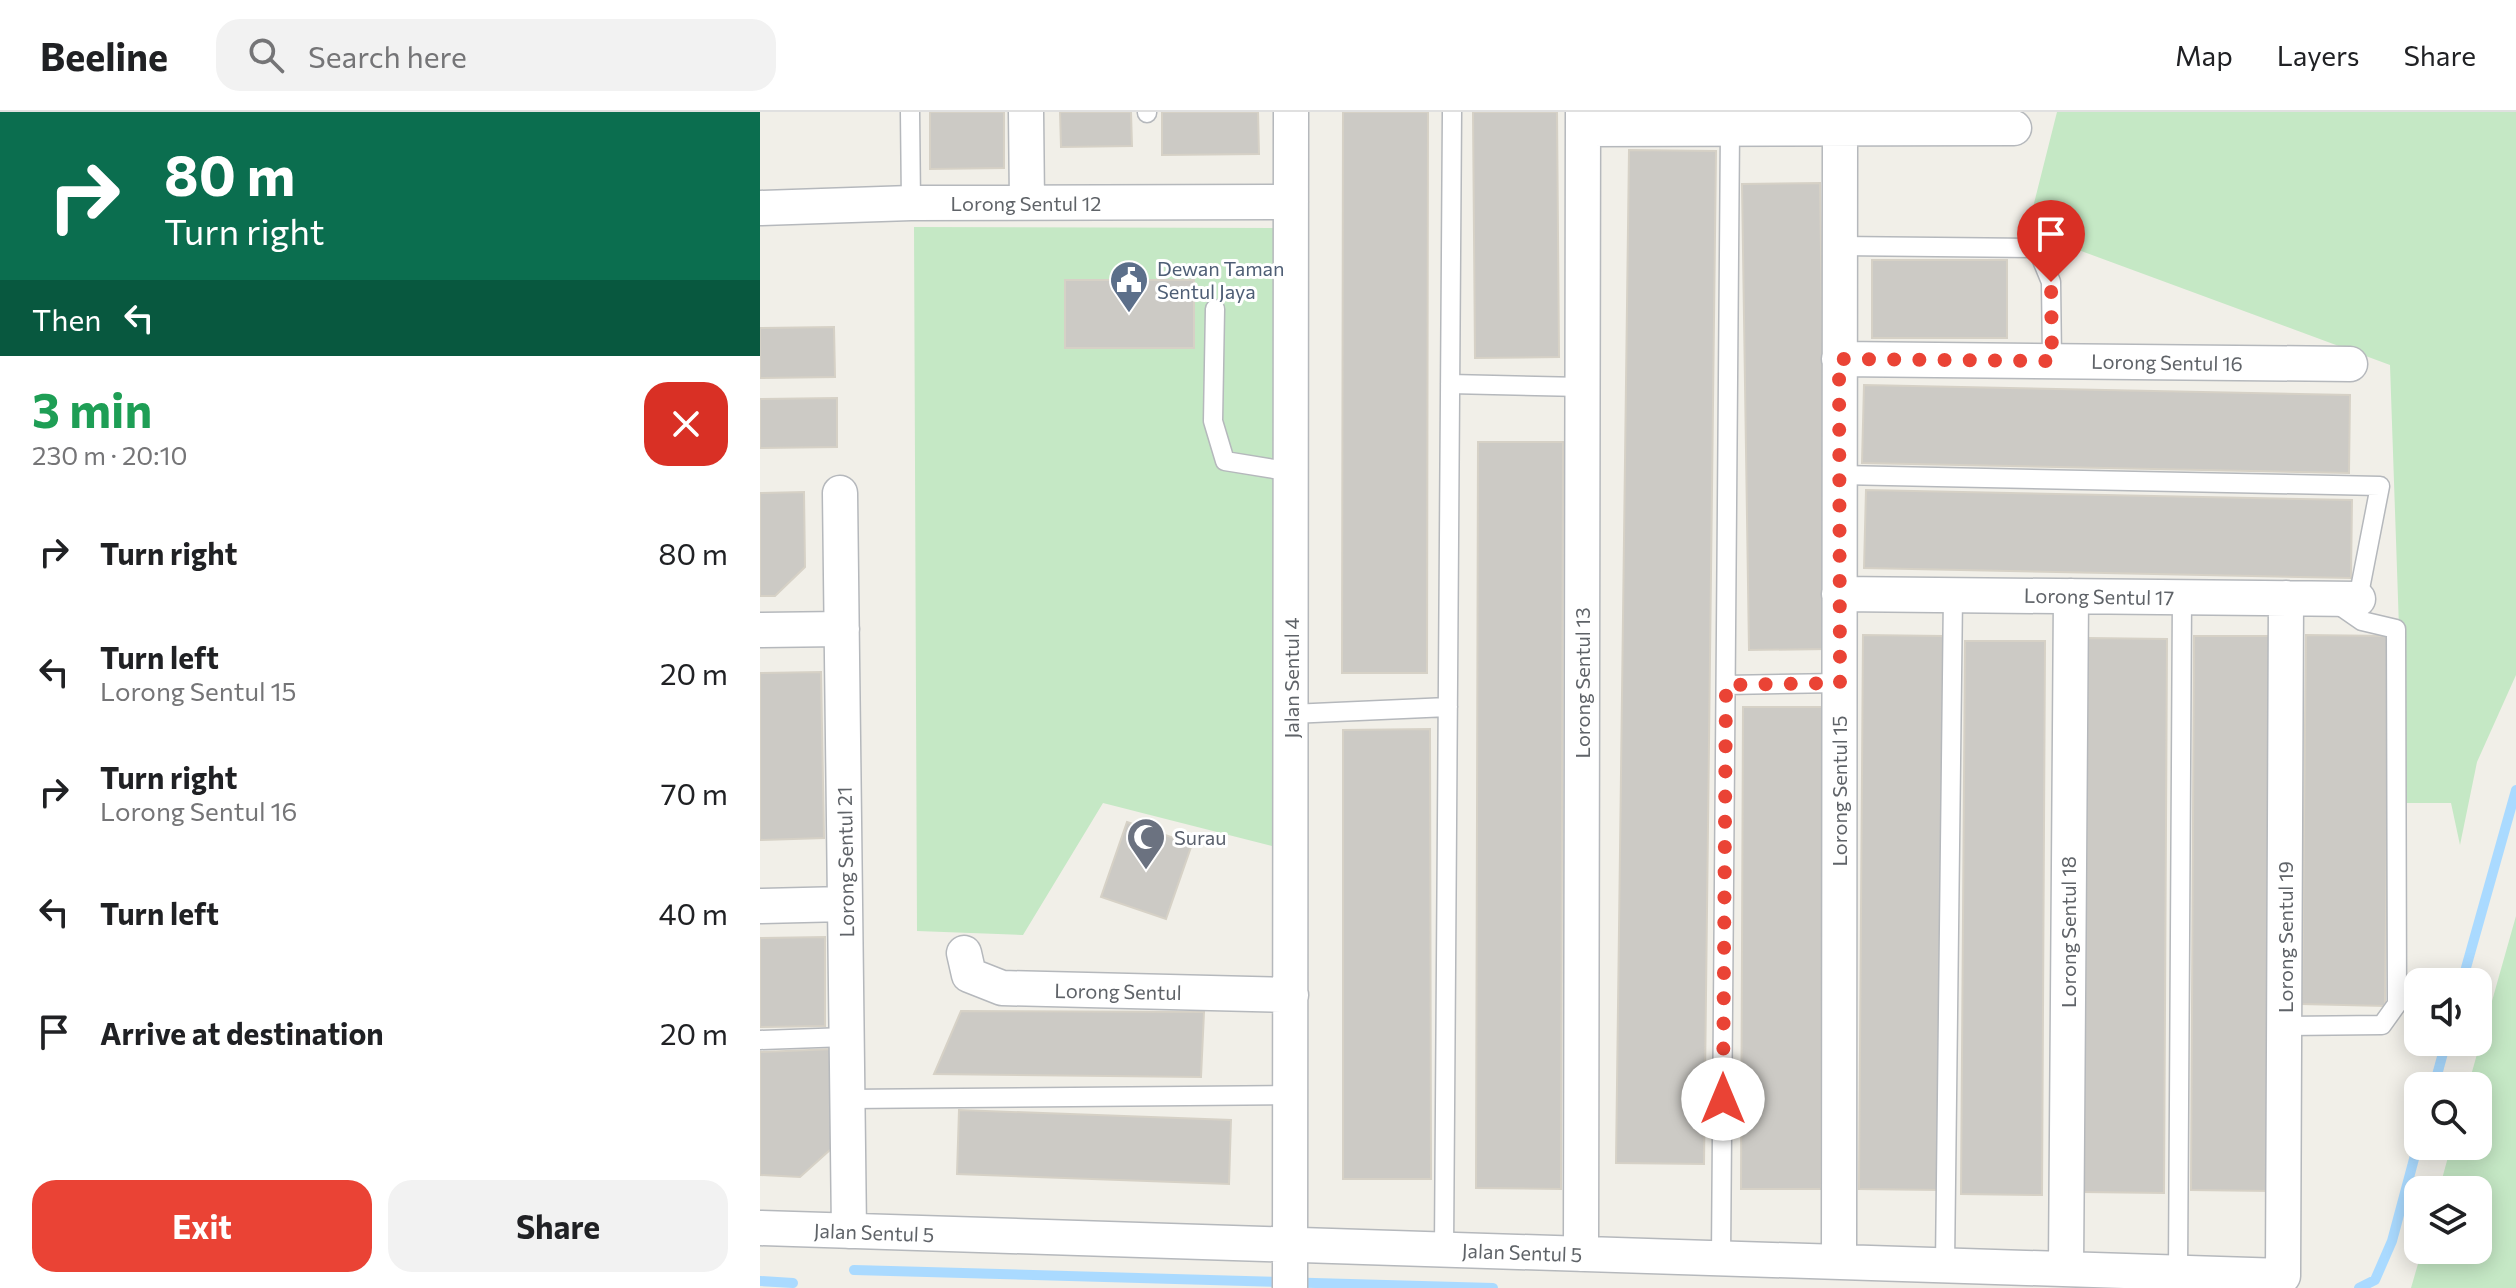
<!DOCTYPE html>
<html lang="en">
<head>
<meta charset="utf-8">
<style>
  :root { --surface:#fff; --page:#f2f2f2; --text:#202124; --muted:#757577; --line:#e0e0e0; --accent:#ea4335 }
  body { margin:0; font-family:Commissioner,sans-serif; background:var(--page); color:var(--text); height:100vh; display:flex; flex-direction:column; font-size:30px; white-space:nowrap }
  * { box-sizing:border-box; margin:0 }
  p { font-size:26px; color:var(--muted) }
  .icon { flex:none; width:44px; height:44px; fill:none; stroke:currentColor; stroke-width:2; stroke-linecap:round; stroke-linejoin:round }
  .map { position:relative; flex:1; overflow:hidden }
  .details { display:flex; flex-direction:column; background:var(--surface); width:760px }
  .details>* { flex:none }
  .banner { background:#0b6e4f; color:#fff; overflow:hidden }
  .fabs { position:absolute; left:1644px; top:856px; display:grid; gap:16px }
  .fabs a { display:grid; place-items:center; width:88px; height:88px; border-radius:16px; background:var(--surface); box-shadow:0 4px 20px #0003; font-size:40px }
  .pin { position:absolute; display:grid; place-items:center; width:68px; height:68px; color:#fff; margin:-82px -34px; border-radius:50% 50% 50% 0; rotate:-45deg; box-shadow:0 0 8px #0007 }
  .pin .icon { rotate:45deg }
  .me { position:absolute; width:88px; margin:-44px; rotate:0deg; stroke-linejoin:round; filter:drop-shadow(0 0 6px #0008) }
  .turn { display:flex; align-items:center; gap:28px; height:168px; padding:0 32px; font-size:36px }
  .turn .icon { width:104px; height:104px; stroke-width:2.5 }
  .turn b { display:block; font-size:56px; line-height:68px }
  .then { display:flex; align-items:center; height:76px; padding:0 32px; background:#0003; gap:16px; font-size:30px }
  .round { display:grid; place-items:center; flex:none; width:84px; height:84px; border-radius:24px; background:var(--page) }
  .head { display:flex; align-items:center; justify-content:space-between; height:136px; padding:0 32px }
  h1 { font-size:48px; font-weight:700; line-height:60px; color:#1e9e55 }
  .button { display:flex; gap:16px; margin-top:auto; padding:16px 32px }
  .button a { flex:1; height:92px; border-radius:24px; background:var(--accent); color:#fff; font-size:32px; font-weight:700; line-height:92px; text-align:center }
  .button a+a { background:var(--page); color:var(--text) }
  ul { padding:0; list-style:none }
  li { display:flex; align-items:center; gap:24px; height:120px; padding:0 32px }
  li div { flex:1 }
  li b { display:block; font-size:30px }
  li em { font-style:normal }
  header { display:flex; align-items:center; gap:48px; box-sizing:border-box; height:112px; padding:0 40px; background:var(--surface); border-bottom:2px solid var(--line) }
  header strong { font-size:38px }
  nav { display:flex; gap:44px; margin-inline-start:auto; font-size:28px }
  .search { width:560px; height:72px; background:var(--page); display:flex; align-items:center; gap:20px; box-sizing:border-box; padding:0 28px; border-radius:24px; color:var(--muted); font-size:30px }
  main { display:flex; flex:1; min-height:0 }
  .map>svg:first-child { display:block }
  .green { fill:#c5e8c5 }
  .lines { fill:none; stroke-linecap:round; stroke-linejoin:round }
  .stream { stroke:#aadaff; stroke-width:10 }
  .building { fill:#cccac5; stroke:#d6d1c6; stroke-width:2 }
  .lane-casing { stroke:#b5b8bc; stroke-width:21 }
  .street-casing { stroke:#b5b8bc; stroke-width:37 }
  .lane { stroke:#fff; stroke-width:18 }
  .street { stroke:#fff; stroke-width:34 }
  .route { stroke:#ea4335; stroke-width:14; stroke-dasharray:0 25.2 }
  .labels { text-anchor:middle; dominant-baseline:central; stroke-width:6; stroke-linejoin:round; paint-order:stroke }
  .street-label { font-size:20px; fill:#5f6368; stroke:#fff }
  .service-label { font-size:20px; fill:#4e5e75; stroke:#fff; text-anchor:start }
  .worship-label { font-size:20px; fill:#5b616d; stroke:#fff; text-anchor:start }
</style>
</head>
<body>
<header>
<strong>Beeline</strong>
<div class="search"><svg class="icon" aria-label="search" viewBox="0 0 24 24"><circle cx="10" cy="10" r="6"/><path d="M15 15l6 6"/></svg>Search here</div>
<nav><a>Map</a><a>Layers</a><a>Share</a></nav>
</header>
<main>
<section class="details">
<div class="banner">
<div class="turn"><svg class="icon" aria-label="right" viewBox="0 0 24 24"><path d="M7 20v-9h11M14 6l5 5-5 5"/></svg><div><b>80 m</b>Turn right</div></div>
<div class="then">Then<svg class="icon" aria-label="left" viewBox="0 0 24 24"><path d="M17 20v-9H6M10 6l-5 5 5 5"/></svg></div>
</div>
<div class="head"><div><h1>3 min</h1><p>230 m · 20:10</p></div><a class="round" style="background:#d93025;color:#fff"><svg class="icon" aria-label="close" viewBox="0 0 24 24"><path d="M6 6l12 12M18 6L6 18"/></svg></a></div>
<ul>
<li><svg class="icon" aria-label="right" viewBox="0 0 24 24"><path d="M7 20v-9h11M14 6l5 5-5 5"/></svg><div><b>Turn right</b></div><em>80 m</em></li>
<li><svg class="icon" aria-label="left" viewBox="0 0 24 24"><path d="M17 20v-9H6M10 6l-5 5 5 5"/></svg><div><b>Turn left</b><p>Lorong Sentul 15</p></div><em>20 m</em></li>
<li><svg class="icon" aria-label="right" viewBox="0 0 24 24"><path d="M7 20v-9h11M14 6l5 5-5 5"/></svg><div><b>Turn right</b><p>Lorong Sentul 16</p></div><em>70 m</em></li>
<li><svg class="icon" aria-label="left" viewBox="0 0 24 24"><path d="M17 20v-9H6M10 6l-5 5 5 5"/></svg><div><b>Turn left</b></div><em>40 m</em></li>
<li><svg class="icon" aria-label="arrive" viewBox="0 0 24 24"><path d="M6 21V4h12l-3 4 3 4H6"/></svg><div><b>Arrive at destination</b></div><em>20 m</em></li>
</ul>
<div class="button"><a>Exit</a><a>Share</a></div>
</section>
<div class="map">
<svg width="1756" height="1176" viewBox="0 0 1756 1176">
  <rect width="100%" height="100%" fill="#f1efe8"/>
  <!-- green -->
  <path class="green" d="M1297 0H1756V563L1717 650 1700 733 1691 691H1645L1630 253 1267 119Z
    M154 115 520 116 512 734 343 691 263 823 157 819Z
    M1756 804V1176H1651L1662 1138H1718V1078H1679L1691 1034H1718V974H1708Z"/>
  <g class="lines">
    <!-- stream -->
    <path class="stream" d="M1702 870 1756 678
      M1674 974 1686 930
      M94 1158 733 1176
      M0 1169 33 1171
      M1599 1176 1615 1168 1632 1129 1658 1032"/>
  </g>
  <!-- building -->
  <path class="building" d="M170 0H244V56L170 57Z
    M300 0H371L372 34 301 35Z
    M402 0H498L499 42 402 43Z
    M583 0H668L667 561H582Z
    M713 0H797L799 245 715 246Z
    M869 38 956 39 944 1052 856 1051Z
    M1060 71 1067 537 989 538 982 72Z
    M1112 148H1247V226H1112Z
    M305 168H434V236H305Z
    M74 215 75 265 0 266V216Z
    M1104 273 1590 283 1589 361 1102 351Z
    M77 286V335L0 336V287Z
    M718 330H803L801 1077 716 1076Z
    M1106 378 1592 388 1591 466 1104 456Z
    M44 380 45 455 15 484H0V381Z
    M1103 523 1183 524 1180 1078 1099 1077Z
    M1546 523 1629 524 1625 894 1542 892Z
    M1434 524H1515L1511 1079 1431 1078Z
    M1328 526 1407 527 1404 1081 1324 1080Z
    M1205 529H1285L1282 1083 1201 1082Z
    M61 560 64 726 0 728V561Z
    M983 595H1063L1061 1077H981Z
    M670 617 671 1067H583V618Z
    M367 710 432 732 406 807 341 785Z
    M65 825V914L0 915V826Z
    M201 899 444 900 441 965 174 962Z
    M73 937 71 1037 40 1065 0 1063V940Z
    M199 998 471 1008 469 1072 197 1062Z"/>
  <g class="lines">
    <!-- lane casing -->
    <g class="lane-casing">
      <path id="lane" d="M150 0 151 91
        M387 0V1
        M1079 134 1277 136 1291 170 1292 249
        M455 197 453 309 465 349 532 360
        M690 272 822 275
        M1080 363 1620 374 1598 487
        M966 573 1080 571
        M531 602 688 595
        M1524 914 1622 913 1637 892 1636 517 1602 509 1576 491
        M0 928 86 925
        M88 987 531 983
        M684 1138 692 0
        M961 1146 970 17
        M1185 1153 1193 482
        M1418 1160 1422 485"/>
    </g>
    <!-- street casing -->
    <g class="street-casing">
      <path id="street" d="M266 0 267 90
        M823 17 1254 16
        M0 96 151 91 531 90
        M1079 247 1590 252
        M80 381 89 1119
        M1079 482 1598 487
        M0 518 82 517
        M0 794 85 792
        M204 841 209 863 242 876 531 883
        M0 1116 1523 1164 1526 486
        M821 1142 823 0
        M1079 1150 1080 16
        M1306 1157 1311 484
        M530 1176 531 0"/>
    </g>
    <!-- lane -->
    <use href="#lane" class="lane"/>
    <!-- street -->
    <use href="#street" class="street"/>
  </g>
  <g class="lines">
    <!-- route -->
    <path class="route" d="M963 987 966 573 1080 571 1079 247 1292 249 1291 170"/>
  </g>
  <!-- icons -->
  <defs>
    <g id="civic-pin" transform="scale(2)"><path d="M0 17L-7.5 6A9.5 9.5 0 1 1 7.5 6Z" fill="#5c6f8a" stroke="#fff"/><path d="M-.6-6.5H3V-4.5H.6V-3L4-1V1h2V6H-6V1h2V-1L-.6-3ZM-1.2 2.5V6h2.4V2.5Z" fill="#fff"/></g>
    <g id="mosque-pin" transform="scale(2)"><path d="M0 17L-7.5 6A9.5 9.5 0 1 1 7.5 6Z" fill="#6b7280" stroke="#fff"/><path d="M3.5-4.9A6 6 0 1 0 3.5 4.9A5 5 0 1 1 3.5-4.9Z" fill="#fff"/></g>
  </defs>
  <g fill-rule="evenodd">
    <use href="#civic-pin" x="369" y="168"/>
    <use href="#mosque-pin" x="386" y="725"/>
  </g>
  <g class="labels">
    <!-- street labels -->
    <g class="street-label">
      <text x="266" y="91">Lorong Sentul 12</text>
      <text transform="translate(1407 250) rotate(1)">Lorong Sentul 16</text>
      <text transform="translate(1339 484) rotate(1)">Lorong Sentul 17</text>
      <text transform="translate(531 566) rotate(-90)">Jalan Sentul 4</text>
      <text transform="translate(822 571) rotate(-90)">Lorong Sentul 13</text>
      <text transform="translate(1079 679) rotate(-90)">Lorong Sentul 15</text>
      <text transform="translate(85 750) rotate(-91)">Lorong Sentul 21</text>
      <text transform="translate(1308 820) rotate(-90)">Lorong Sentul 18</text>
      <text transform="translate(1525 825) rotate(-90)">Lorong Sentul 19</text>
      <text transform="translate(358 879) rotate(1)">Lorong Sentul</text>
      <text transform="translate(114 1120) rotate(2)">Jalan Sentul 5</text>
      <text transform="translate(762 1140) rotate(2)">Jalan Sentul 5</text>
    </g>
    <!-- service labels -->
    <g class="service-label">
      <text x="397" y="156">Dewan Taman<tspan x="397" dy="23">Sentul Jaya</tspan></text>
    </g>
    <!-- worship labels -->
    <g class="worship-label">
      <text x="414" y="725">Surau</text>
    </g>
  </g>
</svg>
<div class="fabs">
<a><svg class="icon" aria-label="sound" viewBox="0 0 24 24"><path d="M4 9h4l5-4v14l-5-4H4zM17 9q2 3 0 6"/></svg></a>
<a><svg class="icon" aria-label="search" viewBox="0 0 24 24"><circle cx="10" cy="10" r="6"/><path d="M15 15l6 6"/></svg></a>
<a><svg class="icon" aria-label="layers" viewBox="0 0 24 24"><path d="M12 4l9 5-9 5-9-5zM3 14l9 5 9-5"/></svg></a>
</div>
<div class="pin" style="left:1291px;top:170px;background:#d93025"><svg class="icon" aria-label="arrive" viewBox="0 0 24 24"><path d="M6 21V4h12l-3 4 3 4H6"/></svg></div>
<svg class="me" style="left:963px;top:987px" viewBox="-20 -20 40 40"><circle r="19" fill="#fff"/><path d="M0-13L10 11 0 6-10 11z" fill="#ea4335"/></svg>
</div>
</main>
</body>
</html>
